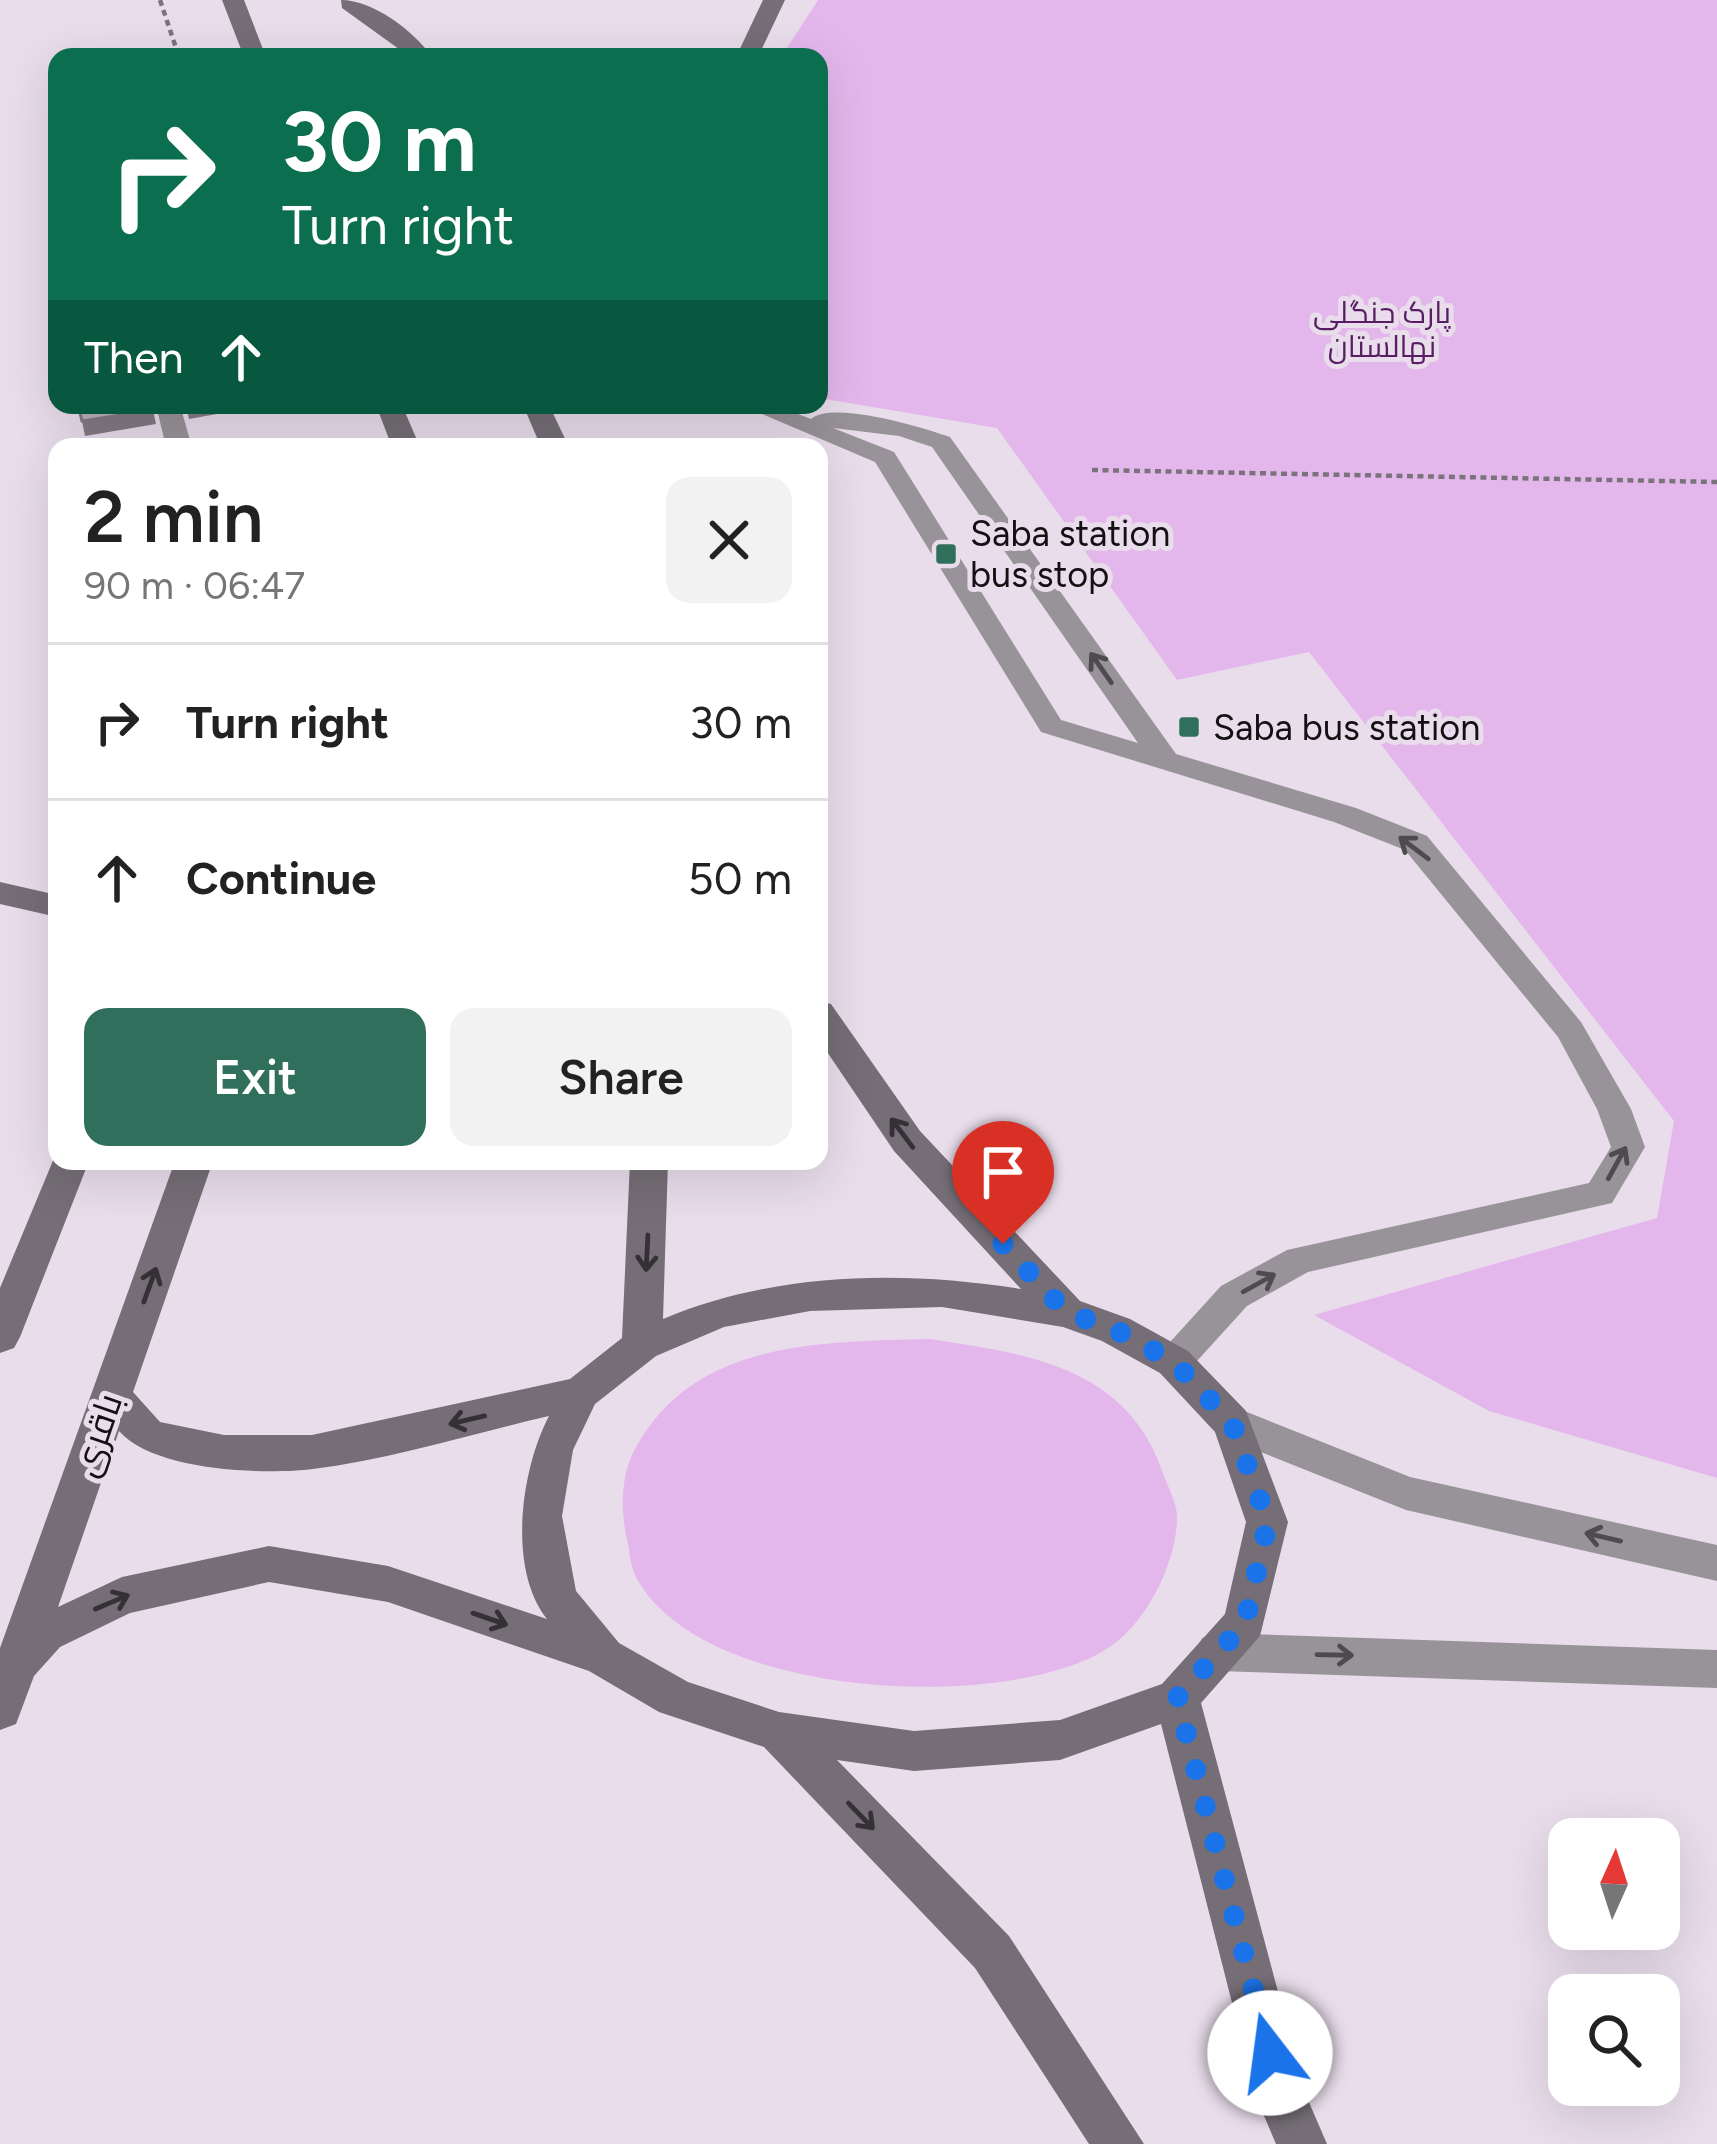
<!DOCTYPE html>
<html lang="en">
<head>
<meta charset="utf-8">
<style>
  :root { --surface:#fff; --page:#f2f2f2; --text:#222; --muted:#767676; --line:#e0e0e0; --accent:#306f5c }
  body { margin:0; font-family:Figtree,Cairo,sans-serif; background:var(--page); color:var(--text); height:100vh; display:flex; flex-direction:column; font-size:45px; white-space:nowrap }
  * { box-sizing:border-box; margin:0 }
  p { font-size:39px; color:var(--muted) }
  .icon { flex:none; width:66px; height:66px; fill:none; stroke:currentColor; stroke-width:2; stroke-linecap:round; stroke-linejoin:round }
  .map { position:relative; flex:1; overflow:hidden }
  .panel { position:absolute; left:48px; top:438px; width:780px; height:732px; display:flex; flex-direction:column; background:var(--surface); border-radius:24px; box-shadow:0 12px 48px #0002 }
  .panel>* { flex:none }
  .banner { position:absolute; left:48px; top:48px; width:780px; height:366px; border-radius:24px; box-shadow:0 12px 48px #0002; background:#0b6e4f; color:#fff; overflow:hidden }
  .needle { width:78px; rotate:3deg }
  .buttons { position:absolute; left:1548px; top:1818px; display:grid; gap:24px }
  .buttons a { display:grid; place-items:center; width:132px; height:132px; border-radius:24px; background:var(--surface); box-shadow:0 12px 48px #0002; font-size:60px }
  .pin { position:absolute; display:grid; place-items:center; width:102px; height:102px; color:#fff; margin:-123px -51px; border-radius:50% 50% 50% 0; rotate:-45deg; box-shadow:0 0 12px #0007 }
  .pin .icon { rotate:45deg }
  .me { position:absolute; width:132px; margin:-66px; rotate:345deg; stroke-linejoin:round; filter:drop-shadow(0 0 9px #0008) }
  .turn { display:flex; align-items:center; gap:42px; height:252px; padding:0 36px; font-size:54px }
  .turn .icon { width:156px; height:156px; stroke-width:2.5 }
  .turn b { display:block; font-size:84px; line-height:102px }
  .then { display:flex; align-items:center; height:114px; padding:0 36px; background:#0003; gap:24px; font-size:45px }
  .round { display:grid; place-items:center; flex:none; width:126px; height:126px; border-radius:24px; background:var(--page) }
  .headline { display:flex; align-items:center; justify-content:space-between; height:204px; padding:0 36px }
  h1 { font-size:72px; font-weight:600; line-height:90px }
  .primary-button { display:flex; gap:24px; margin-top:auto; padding:24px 36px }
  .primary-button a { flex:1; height:138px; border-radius:24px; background:var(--accent); color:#fff; font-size:48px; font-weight:600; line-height:138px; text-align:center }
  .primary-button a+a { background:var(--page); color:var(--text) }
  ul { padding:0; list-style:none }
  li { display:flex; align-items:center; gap:36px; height:156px; padding:0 36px; border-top:3px solid var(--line) }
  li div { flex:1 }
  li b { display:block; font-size:45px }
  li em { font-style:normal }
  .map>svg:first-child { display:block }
  .green { fill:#e4b7ec }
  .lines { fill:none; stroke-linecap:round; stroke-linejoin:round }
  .path { stroke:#7b737c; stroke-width:4.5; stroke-dasharray:6 4.5; stroke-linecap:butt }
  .lane { fill:#989399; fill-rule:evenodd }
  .street { fill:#989399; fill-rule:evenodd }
  .secondary { fill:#756e76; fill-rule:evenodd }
  .shaded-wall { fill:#837b84 }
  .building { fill:#bbb0bd; stroke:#837b84; stroke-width:3 }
  .oneway { stroke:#4f4a4f }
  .oneway2 { stroke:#353036 }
  .route { stroke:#1a73e8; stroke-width:21; stroke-dasharray:0 37.8 }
  .poi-dot { fill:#306f5c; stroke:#e9ddeb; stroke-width:4.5 }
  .labels { text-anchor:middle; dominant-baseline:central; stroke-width:10; stroke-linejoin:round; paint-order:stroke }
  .far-park-label { font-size:30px; fill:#581e63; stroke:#e9ddeb }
  .poi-label { font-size:36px; fill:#130f13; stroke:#e9ddeb; text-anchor:start }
  .street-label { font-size:36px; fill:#130f13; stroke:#e9ddeb }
</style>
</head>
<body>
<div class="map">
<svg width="1717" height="2144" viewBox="0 0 1717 2144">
  <rect width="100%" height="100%" fill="#e9ddeb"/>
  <!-- green -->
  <path class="green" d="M818 0H1717V1478L1489 1411 1314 1315 1657 1218 1674 1121 1309 652 1177 680 997 428 819 398V57H781Z
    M930 1339C1029 1354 1129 1367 1164 1476 1169 1489 1178 1506 1177 1519 1176 1565 1145 1626 1105 1650 1000 1714 696 1698 635 1575 630 1566 630 1551 627 1540 621 1512 620 1478 634 1451 692 1340 819 1342 930 1339Z"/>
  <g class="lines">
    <!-- path -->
    <path class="path" d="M160 0 179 57
      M1092 470 1717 482"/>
    <!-- lane -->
    <path class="lane" d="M156 405H180L192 447H166Z
      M741 405H775L811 419C832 400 922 427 950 437L1176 754 1356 808 1427 836 1581 1022 1631 1109 1645 1147 1612 1203 1308 1272 1247 1306 1187 1372 1174 1377 1161 1372 1156 1362 1161 1352 1221 1286 1287 1250 1589 1183 1611 1147 1597 1109 1558 1037 1405 850 1334 822 1041 732 875 462ZM833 428 899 436 932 447 1138 743 1061 720 894 452Z"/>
    <!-- street -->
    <path class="street" d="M1232 1406 1410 1477 1717 1545V1581L1406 1510 1218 1435 1212 1423 1218 1411Z
      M1218 1633 1717 1650V1688L1218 1671 1202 1666 1196 1652 1202 1638Z"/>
    <!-- secondary -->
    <path class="secondary" d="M222 0H244L266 57H244Z
      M341 0C373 0 414 31 432 57H410L342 8Z
      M763 0H785L758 57H736Z
      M376 405H402L420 447H392Z
      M523 405H549L569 447H541Z
      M0 882 57 895V917L0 904Z
      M819 1001 831 1004 920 1131 1080 1301 1130 1319 1188 1351 1246 1411 1288 1522 1260 1636 1201 1703 1305 2093 1327 2144H1276L1256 2097 1161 1724 1060 1760 914 1771 837 1760 1009 1936 1144 2144H1089L975 1968 764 1747 659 1712 589 1671 388 1602 269 1582 130 1613 60 1647 34 1676 16 1724 0 1730V1648L175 1161H213L133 1392 160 1422 224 1435H312L570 1379 622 1338 630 1161H668L663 1319C776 1272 901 1270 1021 1289L894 1151 819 1040ZM942 1307 1063 1327 1102 1341 1160 1373 1215 1432 1246 1522 1225 1614 1162 1684 1060 1720 914 1731 779 1712 688 1682 619 1643 576 1591 562 1516 573 1450 595 1404 656 1356 724 1327 810 1311ZM549 1416C521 1469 507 1569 547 1619L388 1566 269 1546 122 1577 58 1607 119 1431C154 1471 262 1475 313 1469 392 1459 471 1434 549 1416Z
      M57 1151V1161H89L20 1337 14 1348 0 1353V1288Z"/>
  </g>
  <!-- shaded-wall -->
  <path class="shaded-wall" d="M186 405H215L217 414 189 419Z
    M153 410 156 424 85 436 82 421Z"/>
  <!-- building -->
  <path class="building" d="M78 405H152L153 410 82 421Z"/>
  <!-- one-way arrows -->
  <defs><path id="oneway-shaft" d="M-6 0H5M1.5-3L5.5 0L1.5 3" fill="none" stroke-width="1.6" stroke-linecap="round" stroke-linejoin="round" transform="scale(3)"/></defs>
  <g class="oneway">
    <use href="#oneway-shaft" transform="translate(1101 668) rotate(-125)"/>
    <use href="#oneway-shaft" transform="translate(1414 848) rotate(-143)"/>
    <use href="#oneway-shaft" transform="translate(1617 1163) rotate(-61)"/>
    <use href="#oneway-shaft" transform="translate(1259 1283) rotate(-29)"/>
    <use href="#oneway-shaft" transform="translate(1603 1537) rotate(-167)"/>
    <use href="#oneway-shaft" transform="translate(1335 1655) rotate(1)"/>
  </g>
  <g class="oneway2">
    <use href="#oneway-shaft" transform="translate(902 1133) rotate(-127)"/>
    <use href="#oneway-shaft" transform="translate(647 1253) rotate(93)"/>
    <use href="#oneway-shaft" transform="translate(150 1285) rotate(-70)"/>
    <use href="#oneway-shaft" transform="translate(467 1420) rotate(167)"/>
    <use href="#oneway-shaft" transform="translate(112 1602) rotate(-23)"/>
    <use href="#oneway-shaft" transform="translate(490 1619) rotate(19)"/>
    <use href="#oneway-shaft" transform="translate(861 1816) rotate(46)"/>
  </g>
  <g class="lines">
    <!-- route -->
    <path class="route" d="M1003 1244 1066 1312 1116 1330 1174 1362 1232 1423 1268 1522 1245 1623 1177 1698 1270 2053"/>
  </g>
  <!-- markers -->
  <g class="poi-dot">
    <rect x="934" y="542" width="24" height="24" rx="6"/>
    <rect x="1177" y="715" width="24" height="24" rx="6"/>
  </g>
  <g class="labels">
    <!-- far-park labels -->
    <g class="far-park-label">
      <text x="1382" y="312">پارک جنگلی<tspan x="1382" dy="34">نهالستان</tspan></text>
    </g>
    <!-- poi labels -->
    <g class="poi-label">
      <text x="970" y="533">Saba station<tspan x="970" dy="41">bus stop</tspan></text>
      <text x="1213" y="727">Saba bus station</text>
    </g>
    <!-- street labels -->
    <g class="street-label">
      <text transform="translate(97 1435) rotate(-71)">باقری</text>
    </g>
  </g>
</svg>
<div class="buttons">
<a><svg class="needle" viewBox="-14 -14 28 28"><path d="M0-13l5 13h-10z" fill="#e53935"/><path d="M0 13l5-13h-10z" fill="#767676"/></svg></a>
<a><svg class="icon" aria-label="search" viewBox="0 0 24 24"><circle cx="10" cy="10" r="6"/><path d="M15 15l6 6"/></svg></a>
</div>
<div class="pin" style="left:1003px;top:1244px;background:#d93025"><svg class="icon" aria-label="arrive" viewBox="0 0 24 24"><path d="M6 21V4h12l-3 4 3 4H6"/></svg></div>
<svg class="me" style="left:1270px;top:2053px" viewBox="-20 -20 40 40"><circle r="19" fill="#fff"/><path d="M0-13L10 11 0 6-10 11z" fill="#1a73e8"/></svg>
<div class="banner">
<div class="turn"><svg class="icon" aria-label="right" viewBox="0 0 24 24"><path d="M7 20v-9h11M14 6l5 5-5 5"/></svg><div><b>30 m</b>Turn right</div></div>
<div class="then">Then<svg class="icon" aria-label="ahead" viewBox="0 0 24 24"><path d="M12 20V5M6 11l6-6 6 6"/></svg></div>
</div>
<section class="panel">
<div class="headline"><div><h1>2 min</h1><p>90 m · 06:47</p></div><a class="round"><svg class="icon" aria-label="close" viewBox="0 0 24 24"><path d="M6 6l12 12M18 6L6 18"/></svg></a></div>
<ul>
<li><svg class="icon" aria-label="right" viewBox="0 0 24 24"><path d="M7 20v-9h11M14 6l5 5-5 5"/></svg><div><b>Turn right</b></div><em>30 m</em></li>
<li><svg class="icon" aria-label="ahead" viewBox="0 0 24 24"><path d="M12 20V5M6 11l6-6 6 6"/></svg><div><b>Continue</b></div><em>50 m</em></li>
</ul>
<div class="primary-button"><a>Exit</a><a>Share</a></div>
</section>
</div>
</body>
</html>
